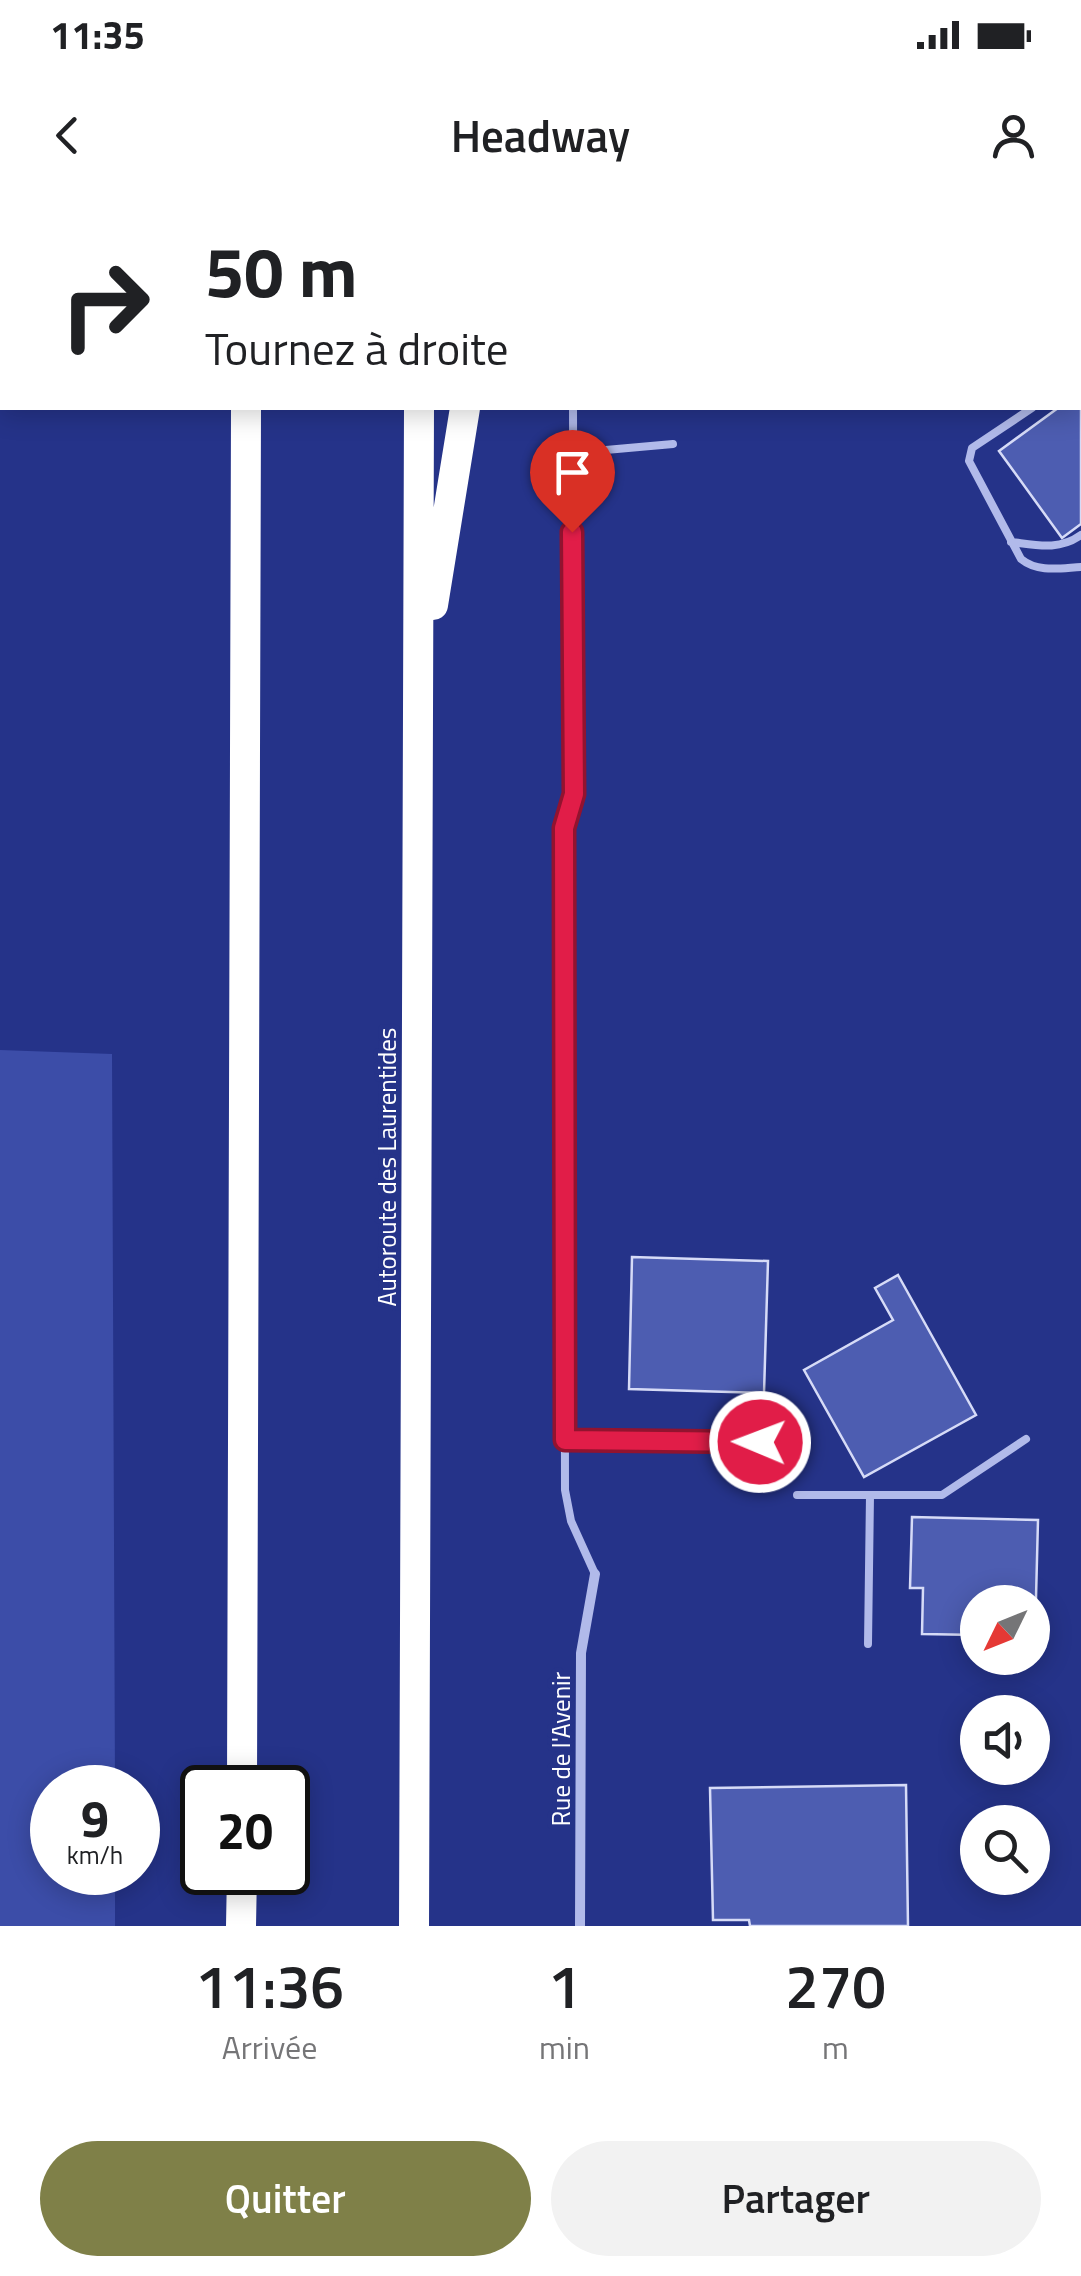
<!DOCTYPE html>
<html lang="fr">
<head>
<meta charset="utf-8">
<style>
  :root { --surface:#fff; --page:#f2f2f2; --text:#202124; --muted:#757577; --accent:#7f8048 }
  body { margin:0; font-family:"Titillium Web",sans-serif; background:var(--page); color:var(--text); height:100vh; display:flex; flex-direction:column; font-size:38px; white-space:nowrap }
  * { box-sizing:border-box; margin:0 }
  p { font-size:32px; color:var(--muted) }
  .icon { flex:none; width:55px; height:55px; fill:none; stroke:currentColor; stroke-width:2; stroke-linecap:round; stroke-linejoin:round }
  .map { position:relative; height:1726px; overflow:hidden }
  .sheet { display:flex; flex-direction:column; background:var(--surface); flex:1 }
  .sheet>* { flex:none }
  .banner { position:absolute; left:0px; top:0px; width:1082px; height:210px; box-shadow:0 5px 25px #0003; background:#fff; color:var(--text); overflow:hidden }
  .needle { width:65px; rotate:227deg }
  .fabs { position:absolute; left:960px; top:1385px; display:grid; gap:20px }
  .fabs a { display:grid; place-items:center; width:90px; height:90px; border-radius:50%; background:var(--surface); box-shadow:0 5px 25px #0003; font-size:50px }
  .speed { position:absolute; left:30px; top:1565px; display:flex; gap:20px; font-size:50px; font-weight:700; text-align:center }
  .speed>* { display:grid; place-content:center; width:130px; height:130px; border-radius:50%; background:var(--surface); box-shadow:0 5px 25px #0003; line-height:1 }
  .speed small { font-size:25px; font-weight:400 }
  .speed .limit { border:5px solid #111; border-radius:15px; background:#fff; color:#111 }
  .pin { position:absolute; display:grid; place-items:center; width:85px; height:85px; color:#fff; margin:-102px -42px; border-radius:50% 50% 50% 0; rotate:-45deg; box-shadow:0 0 10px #0007 }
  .pin .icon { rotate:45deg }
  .me { position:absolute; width:110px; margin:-55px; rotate:271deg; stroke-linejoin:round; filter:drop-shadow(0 0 8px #0008) }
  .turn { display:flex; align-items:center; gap:35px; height:210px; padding:0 40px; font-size:45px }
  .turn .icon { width:130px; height:130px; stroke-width:2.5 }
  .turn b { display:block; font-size:70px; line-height:85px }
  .eta { display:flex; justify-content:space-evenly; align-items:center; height:170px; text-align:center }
  .eta b { font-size:60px; font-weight:600; line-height:70px }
  .action { display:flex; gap:20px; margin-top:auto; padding:20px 40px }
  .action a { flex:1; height:115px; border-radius:60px; background:var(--accent); color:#fff; font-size:40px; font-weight:600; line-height:115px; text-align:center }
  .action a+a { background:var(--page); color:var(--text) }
  .status { display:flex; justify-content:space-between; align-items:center; height:70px; padding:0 50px; background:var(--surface); direction:ltr }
  .status svg { height:28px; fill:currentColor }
  header { display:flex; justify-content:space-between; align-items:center; height:130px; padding:0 40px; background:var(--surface); font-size:45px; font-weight:600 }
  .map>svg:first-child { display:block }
  .green { fill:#3c4da8 }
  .building { fill:#4d5db1; stroke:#d6dbf7; stroke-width:2.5 }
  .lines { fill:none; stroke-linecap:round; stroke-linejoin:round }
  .lane { stroke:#b1baea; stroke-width:8 }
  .street { stroke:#b1baea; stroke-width:10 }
  .highway { stroke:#fff; stroke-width:30 }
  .route-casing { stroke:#92132f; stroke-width:25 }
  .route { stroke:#e11d48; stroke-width:18 }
  .labels { text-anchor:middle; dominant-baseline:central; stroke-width:10; stroke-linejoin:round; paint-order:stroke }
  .street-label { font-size:25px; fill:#fff; stroke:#253389 }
</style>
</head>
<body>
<div class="status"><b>11:35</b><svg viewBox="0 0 49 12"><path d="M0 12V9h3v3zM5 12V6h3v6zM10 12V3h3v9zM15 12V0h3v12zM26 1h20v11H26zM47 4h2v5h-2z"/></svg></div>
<header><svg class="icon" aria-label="back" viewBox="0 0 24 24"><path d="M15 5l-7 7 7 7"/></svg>Headway<svg class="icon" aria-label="person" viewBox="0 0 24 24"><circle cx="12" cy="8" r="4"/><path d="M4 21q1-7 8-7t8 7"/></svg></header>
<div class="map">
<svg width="1081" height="1726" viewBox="0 0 1081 1726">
  <rect width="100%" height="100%" fill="#253389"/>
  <!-- green -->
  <path class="green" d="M0 850 112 854 115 1587 52 1588V1672L115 1673V1726H0Z"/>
  <!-- building -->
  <path class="building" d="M0 0H33V2H2V29H0Z
    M1081 190V324L1062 338 999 251 1058 208H1080Z
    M632 1057 768 1061 764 1193 629 1189Z
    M898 1075 976 1215 864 1277 804 1170 893 1120 875 1088Z
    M912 1317 1038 1320 1035 1437H1032V1402H978V1435L922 1434 923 1388H910Z
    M906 1585 908 1726H750L749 1720H713L710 1588Z"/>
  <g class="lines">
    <!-- lane -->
    <path class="lane" d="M0 42H2
      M1080 175 1081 174
      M573 208 574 594 564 628 565 1290 571 1321 595 1374
      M1032 208 972 248 969 261 1021 359C1038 373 1061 368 1081 367
      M572 253 673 244
      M1011 342C1036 345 1059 351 1081 335
      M565 1241 797 1243
      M797 1295H942L1026 1239
      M868 1444 870 1295"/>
    <!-- street -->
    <path class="street" d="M580 1726 581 1453 595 1374"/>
    <!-- highway -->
    <path class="highway" d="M199 0 200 2
      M247 2V0
      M419 2V0
      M501 2 502 0
      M433 405 465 208
      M242 1588 246 208
      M241 1726 242 1672
      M414 1726 419 208"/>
  </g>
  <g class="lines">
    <!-- route casing -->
    <g class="route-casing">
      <path id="route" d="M572 332 574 594 564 628 565 1240 760 1242"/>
    </g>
    <!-- route -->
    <use href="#route" class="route"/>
  </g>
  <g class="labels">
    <!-- street labels -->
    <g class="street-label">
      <text transform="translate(387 967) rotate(-90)">Autoroute des Laurentides</text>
      <text transform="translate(561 1549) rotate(-90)">Rue de l'Avenir</text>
    </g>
  </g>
</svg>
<div class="fabs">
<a><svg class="needle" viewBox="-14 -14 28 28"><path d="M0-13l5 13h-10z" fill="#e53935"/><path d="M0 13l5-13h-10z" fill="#757577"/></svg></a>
<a><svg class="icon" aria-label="sound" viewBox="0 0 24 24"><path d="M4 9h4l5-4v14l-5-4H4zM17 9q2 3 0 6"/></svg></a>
<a><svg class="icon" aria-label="search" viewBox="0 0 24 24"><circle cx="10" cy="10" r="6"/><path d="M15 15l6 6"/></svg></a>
</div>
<div class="speed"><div>9<small>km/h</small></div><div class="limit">20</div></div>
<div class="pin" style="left:572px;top:332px;background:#d93025"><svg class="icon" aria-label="arrive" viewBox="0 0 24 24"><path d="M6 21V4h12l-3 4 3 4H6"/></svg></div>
<svg class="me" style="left:760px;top:1242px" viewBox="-20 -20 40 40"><circle r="17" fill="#e11d48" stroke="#fff" stroke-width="3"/><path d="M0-11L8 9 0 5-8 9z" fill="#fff"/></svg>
<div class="banner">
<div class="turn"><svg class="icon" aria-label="right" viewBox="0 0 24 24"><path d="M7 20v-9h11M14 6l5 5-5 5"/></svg><div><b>50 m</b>Tournez à droite</div></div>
</div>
</div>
<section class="sheet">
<div class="eta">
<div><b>11:36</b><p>Arrivée</p></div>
<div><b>1</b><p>min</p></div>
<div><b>270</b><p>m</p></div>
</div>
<div class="action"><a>Quitter</a><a>Partager</a></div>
</section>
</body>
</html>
